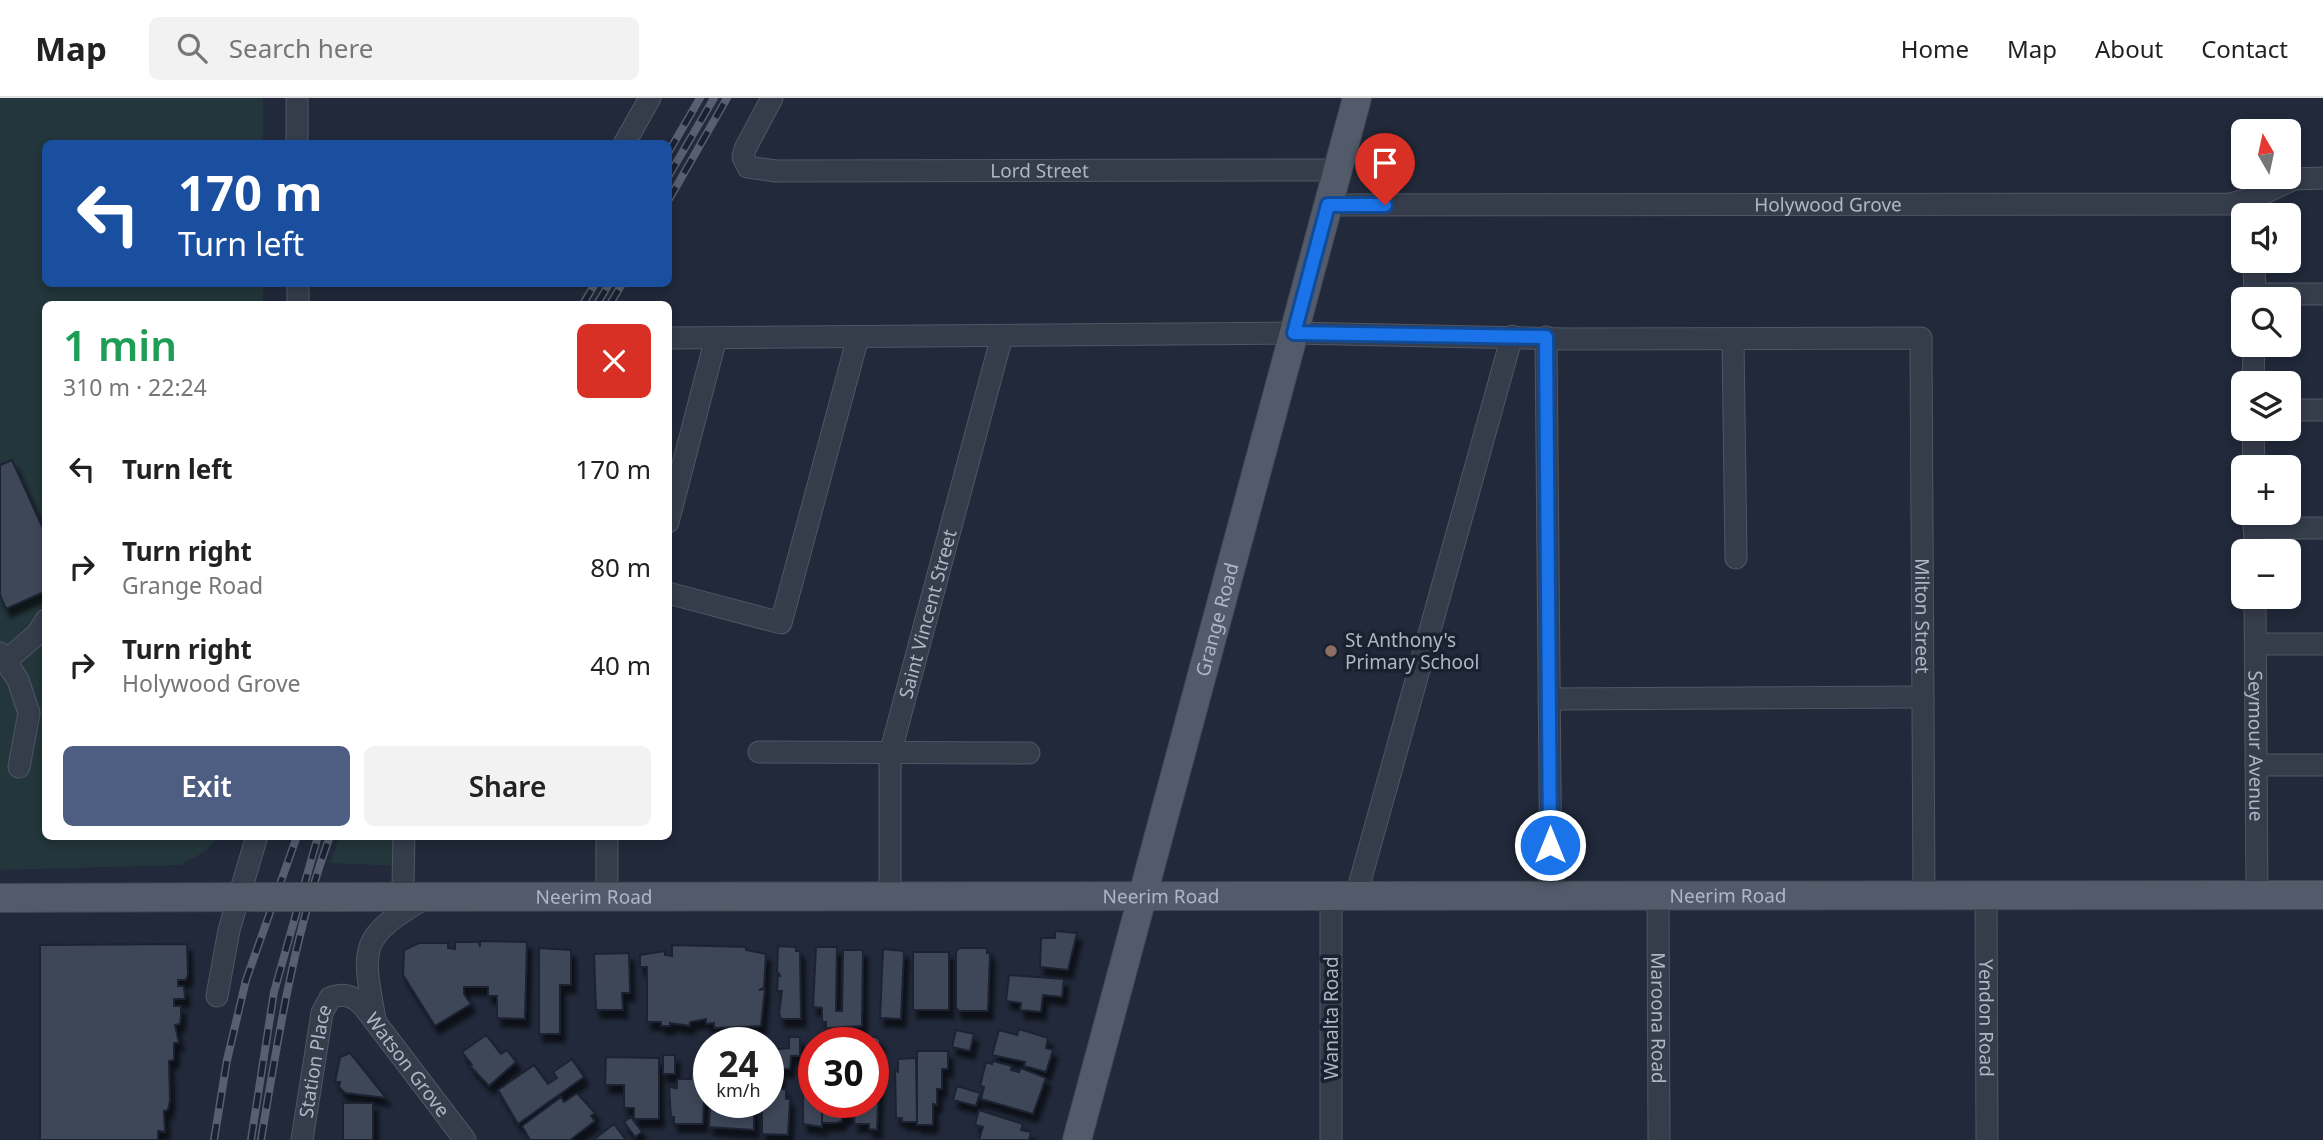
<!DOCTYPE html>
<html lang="en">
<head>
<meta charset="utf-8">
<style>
  :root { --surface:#fff; --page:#f2f2f2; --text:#222; --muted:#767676; --line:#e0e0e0; --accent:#4e5d82 }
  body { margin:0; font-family:"Noto Sans",sans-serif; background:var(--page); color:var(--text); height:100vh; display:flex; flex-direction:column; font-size:26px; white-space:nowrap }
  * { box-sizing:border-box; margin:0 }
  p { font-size:23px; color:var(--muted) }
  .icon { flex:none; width:38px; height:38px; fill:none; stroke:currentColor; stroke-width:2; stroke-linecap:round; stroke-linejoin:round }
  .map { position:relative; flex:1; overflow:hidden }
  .details { position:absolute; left:42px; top:203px; width:630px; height:539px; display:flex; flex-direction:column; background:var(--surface); border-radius:10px; box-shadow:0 4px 10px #0003 }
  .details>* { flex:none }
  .top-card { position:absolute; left:42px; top:42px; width:630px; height:147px; border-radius:10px; box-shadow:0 4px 10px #0003; background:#1a4fa0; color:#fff; overflow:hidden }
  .needle { width:46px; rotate:351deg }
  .controls { position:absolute; left:2231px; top:21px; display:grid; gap:14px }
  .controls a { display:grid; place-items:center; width:70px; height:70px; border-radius:10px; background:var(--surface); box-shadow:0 4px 10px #0003; font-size:35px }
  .speed { position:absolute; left:693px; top:929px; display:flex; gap:14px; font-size:35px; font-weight:700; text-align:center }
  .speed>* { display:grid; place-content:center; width:91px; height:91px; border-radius:50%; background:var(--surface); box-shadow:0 4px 10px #0003; line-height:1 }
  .speed small { font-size:18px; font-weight:400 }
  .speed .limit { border:10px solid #d22; background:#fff; color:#111 }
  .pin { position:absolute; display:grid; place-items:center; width:60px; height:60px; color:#fff; margin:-72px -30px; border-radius:50% 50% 50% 0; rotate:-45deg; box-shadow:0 0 7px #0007 }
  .pin .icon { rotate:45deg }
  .me { position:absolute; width:77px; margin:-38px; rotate:0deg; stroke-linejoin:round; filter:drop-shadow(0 0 5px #0008) }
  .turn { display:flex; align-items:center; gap:24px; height:147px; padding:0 21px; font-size:32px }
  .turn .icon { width:91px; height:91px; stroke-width:2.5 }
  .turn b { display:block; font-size:49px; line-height:60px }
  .round { display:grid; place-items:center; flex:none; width:74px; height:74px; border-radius:10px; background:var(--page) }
  .headline { display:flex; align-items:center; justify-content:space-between; height:119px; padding:0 21px }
  h1 { font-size:42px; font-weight:600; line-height:52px; color:#1e9e55 }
  .button { display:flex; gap:14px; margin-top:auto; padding:14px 21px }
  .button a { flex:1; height:80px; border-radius:10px; background:var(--accent); color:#fff; font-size:28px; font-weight:600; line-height:80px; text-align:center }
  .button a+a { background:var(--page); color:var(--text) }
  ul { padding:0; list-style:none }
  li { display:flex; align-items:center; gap:21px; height:98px; padding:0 21px }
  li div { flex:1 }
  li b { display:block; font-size:26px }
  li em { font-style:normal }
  header { display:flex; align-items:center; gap:42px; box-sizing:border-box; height:98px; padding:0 35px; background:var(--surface); border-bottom:2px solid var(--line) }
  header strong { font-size:33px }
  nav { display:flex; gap:38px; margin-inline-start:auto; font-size:24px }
  .search { width:490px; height:63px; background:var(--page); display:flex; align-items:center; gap:18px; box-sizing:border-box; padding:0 24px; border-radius:10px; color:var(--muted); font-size:26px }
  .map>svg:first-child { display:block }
  .green { fill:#23363b }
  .building { fill:#3d4759; stroke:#1c2331; stroke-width:2; filter:url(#shadow) }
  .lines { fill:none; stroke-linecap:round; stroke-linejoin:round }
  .minor-casing { stroke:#505665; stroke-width:23 }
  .major-casing { stroke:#3e4553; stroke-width:30 }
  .minor { stroke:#353c4a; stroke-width:21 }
  .major { stroke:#535a6a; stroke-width:28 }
  .rail-casing { stroke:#575f71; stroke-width:8 }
  .rail { stroke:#1a212f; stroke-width:5; stroke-dasharray:16; stroke-linecap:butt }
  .major-bridge-casing { stroke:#3e4553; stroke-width:30; stroke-linecap:butt }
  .major-bridge { stroke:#535a6a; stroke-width:28 }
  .route-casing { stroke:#114b97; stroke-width:18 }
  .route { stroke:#1a73e8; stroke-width:12 }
  .education-dot { fill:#8d6e63; stroke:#1a212f; stroke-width:2.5 }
  .labels { text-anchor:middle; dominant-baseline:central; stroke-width:7; stroke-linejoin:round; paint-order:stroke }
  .street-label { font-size:19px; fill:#b0b6c6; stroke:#1a212f }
  .poi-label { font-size:19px; fill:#b0b6c6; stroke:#1a212f; text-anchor:start }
</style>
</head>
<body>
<header>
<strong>Map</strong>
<div class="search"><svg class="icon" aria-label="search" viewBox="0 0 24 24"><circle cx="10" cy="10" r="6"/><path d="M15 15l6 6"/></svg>Search here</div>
<nav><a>Home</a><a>Map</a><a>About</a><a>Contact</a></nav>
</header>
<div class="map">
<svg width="2323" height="1042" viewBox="0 0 2323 1042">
  <defs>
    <filter id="shadow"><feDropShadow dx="4.5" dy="8" stdDeviation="2" flood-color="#0009"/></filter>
  </defs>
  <rect width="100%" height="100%" fill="#21293a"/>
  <!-- green -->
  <path class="green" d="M0 0H263V45L46 46V186H263V206H46V738L220 739 204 754 181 767 0 772Z
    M340 739H399V768L330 765Z"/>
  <!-- building -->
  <path class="building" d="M12 362 46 437V493L6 511 0 497V367Z
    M1055 833 1077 835 1068 872 1040 869 1041 840H1055Z
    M480 843 527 844 525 921 497 920V898H488V889H464V896L471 906 435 928 403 877 404 852 419 845H448V850L455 851V844H479L480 849Z
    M187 846 188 876 186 882H178V888H184L185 901H174V908H181V918L180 926 175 927 179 945H174V962L169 963 170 1002 168 1012 164 1013 165 1034 158 1033V1042H40V847Z
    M672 847 746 849V852L766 856 764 890 759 892 765 891 761 928 714 930V925L706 926V921L690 924V928L670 925V928H661V924H647V869H640V857L665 853V857L672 858Z
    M778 848 796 849V853H800L801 921H781L779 915 782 893H777L778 878H780L777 873Z
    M816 849H837L836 913H842L843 852H863L862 928 826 930V924H822V910L813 909Z
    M539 850 571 852V887H560V936H539Z
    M959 850H987V855H990L988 913H959L956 909V854Z
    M883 851 904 853 901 921 880 920Z
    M913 854H949V912H913Z
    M629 855 630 895H622L623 912H596L594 856Z
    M1009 877 1064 881 1062 899 1043 897 1041 914 1020 912 1021 905 1006 903Z
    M1019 931 1048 940 1046 950 1053 952 1046 974 1024 968 1025 964 992 957 999 932 1017 937Z
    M956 932 974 936 970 953 952 949Z
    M486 937 501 956 507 952 516 964 489 988 470 968 472 967 462 954Z
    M789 939H800V958H791L790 971H780V987L768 986V952L789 950Z
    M856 939H876L880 942 877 1032 869 1031V1026H854L855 1008H860L859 1004H873V945H856Z
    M917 953H948V971H942V991H937V1007L933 1006V1027H917Z
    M350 955 386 1000 345 995 339 989 340 984H335L340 959Z
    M663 957H675V976H663Z
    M606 959 659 960V1021H634V1010H624V987H605Z
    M803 959H814V1004H822V1029L803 1026Z
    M916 960 917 1024H902V1020H896L895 972 898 974V961Z
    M572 961 584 979 518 1026 498 992 534 967 548 986 557 980 553 974Z
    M993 963 1012 968 1011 972 1019 974 1021 970 1046 980 1033 1016 981 1001 984 989 980 988 986 964 992 966Z
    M691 974H704L705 981 703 1026H674V1019H671L669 989 677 990V981H691Z
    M957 988 980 995 976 1008 953 1002Z
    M768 991H786V1001H790L788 1037 762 1036V1004H768Z
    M577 995 595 1015 591 1018 595 1023 570 1042H530L522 1028 561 999 564 1004Z
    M714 1004H751V1009L754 1008V1032L709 1029 710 1007Z
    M822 1004H848V1018H842V1023L837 1025H822Z
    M343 1005H373V1042H343Z
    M979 1012 1023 1026 1021 1032 1031 1034 1029 1042H979L983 1029 975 1027Z
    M631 1019 642 1034 635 1039 624 1024Z
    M614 1026 626 1042H593Z"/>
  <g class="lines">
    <!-- minor casing -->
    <g class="minor-casing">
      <g id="minor">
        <path d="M297 0V46"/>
        <path id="s1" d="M772 0 745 51 743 59 748 69 776 73 1338 72"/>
        <path d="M624 46 650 0"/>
        <path id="s2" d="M1328 107 2230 106 2254 100 2294 81 2323 80"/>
        <path d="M2254 163 2255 201"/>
        <path d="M298 186V206"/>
        <path d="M2255 196H2323"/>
        <path d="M1546 239 1551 798"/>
        <path id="s3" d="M668 240 1294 235 1567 241 1921 240 1924 798"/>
        <path d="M1733 242 1736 460"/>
        <path d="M2253 285 2254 247"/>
        <path d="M2289 312H2323"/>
        <path d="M2253 331 2254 369"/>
        <path d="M2254 415 2255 453"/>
        <path d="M668 424 716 240"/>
        <path d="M2254 430H2323"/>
        <path d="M668 495 781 525 858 239"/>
        <path id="s4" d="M2255 499 2257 798"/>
        <path d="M2256 546H2323"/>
        <path d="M0 555 18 582 29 615 19 669"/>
        <path d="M6 563 37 536 46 522"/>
        <path d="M1549 601 1923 599"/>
        <path d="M759 654 1029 655"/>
        <path d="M2256 667H2323"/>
        <path d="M607 738V799"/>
        <path d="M403 785 404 738"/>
        <path id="s5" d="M890 798V656L1002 238"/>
        <path d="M1356 798 1512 238"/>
        <path id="s6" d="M1986 798 1987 1042"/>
        <path id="s7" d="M1658 799 1659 1042"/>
        <path d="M217 898 229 832 257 738"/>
        <path d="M375 921C361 846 360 839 427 799"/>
        <path id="s8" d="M302 1042 322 915 330 900C344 894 354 898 364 909L465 1042"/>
        <path d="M1331 1042V798"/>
      </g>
    </g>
    <!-- major casing -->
    <g class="major-casing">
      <g id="major">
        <path id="s9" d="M323 799 2323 797"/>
        <path d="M0 800 265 799"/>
        <path id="s10" d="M1077 1042 1357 0"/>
      </g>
    </g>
    <!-- minor -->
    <use href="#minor" class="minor"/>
    <!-- major -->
    <use href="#major" class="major"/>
    <!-- rail casing -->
    <g class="rail-casing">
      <path id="rail" d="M668 55 700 0
        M668 79 714 0
        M668 103 727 0
        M583 206 595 186
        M597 206 609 186
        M610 206 622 186
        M214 1042 227 962 246 882 297 738
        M251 1042 274 894 318 738
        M261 1042C278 940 294 836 330 738"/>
    </g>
    <!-- rail -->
    <use href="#rail" class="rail"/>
    <!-- major-bridge casing -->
    <g class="major-bridge-casing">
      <path id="major-bridge" d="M265 799H323"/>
    </g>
    <!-- major-bridge -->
    <use href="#major-bridge" class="major-bridge"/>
  </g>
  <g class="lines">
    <!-- route casing -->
    <g class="route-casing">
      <path id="route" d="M1385 107H1328L1294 235 1546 239 1550 747"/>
    </g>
    <!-- route -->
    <use href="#route" class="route"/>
  </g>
  <!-- markers -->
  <circle class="education-dot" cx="1331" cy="553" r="7"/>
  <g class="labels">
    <!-- street labels -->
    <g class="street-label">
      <text stroke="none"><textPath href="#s1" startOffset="369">Lord Street</textPath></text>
      <text stroke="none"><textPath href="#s2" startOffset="500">Holywood Grove</textPath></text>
      <text stroke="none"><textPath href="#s5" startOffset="287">Saint Vincent Street</textPath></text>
      <text stroke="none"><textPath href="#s3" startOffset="1531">Milton Street</textPath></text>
      <text stroke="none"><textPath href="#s10" startOffset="539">Grange Road</textPath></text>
      <text stroke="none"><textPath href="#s4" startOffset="149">Seymour Avenue</textPath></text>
      <text stroke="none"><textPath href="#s9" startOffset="1405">Neerim Road</textPath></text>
      <text stroke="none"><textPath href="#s9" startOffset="271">Neerim Road</textPath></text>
      <text stroke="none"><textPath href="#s9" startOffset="838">Neerim Road</textPath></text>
      <text transform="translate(1331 920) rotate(-90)">Wanalta Road</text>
      <text stroke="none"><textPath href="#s7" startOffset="121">Maroona Road</textPath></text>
      <text stroke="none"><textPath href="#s6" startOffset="122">Yendon Road</textPath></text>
      <text stroke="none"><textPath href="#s8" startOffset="80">Station Place</textPath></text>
      <text stroke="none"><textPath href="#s8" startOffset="256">Watson Grove</textPath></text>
    </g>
    <!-- poi labels -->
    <g class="poi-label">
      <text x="1345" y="542">St Anthony's<tspan x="1345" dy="22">Primary School</tspan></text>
    </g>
  </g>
</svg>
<div class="controls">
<a><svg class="needle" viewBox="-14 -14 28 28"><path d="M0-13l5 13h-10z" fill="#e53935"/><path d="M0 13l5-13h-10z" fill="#767676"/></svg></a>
<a><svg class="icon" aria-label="sound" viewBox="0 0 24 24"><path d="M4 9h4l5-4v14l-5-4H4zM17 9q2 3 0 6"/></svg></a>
<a><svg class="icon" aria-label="search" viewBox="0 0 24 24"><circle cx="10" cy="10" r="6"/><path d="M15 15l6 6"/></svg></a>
<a><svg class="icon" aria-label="layers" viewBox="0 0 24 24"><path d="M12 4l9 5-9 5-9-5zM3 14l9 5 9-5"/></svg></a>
<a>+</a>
<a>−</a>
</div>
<div class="speed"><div>24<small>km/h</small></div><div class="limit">30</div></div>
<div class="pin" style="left:1385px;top:107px;background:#d93025"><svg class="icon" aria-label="arrive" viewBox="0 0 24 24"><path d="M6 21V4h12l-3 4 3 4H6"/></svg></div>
<svg class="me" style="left:1550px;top:747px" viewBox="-20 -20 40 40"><circle r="17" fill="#1a73e8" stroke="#fff" stroke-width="3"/><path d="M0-11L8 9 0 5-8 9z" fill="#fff"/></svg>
<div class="top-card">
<div class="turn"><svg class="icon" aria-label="left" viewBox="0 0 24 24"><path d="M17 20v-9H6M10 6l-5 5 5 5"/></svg><div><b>170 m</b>Turn left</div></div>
</div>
<section class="details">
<div class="headline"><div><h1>1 min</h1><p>310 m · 22:24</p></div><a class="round" style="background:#d93025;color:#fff"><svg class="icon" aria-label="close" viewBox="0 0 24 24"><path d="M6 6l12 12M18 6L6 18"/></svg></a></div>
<ul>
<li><svg class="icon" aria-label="left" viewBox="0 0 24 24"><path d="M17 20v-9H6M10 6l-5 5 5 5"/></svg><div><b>Turn left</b></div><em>170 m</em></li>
<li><svg class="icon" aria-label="right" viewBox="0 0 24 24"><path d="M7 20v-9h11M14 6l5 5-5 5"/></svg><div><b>Turn right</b><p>Grange Road</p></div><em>80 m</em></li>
<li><svg class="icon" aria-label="right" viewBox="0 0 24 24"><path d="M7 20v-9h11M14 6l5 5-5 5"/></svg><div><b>Turn right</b><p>Holywood Grove</p></div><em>40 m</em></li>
</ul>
<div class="button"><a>Exit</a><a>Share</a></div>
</section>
</div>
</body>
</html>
